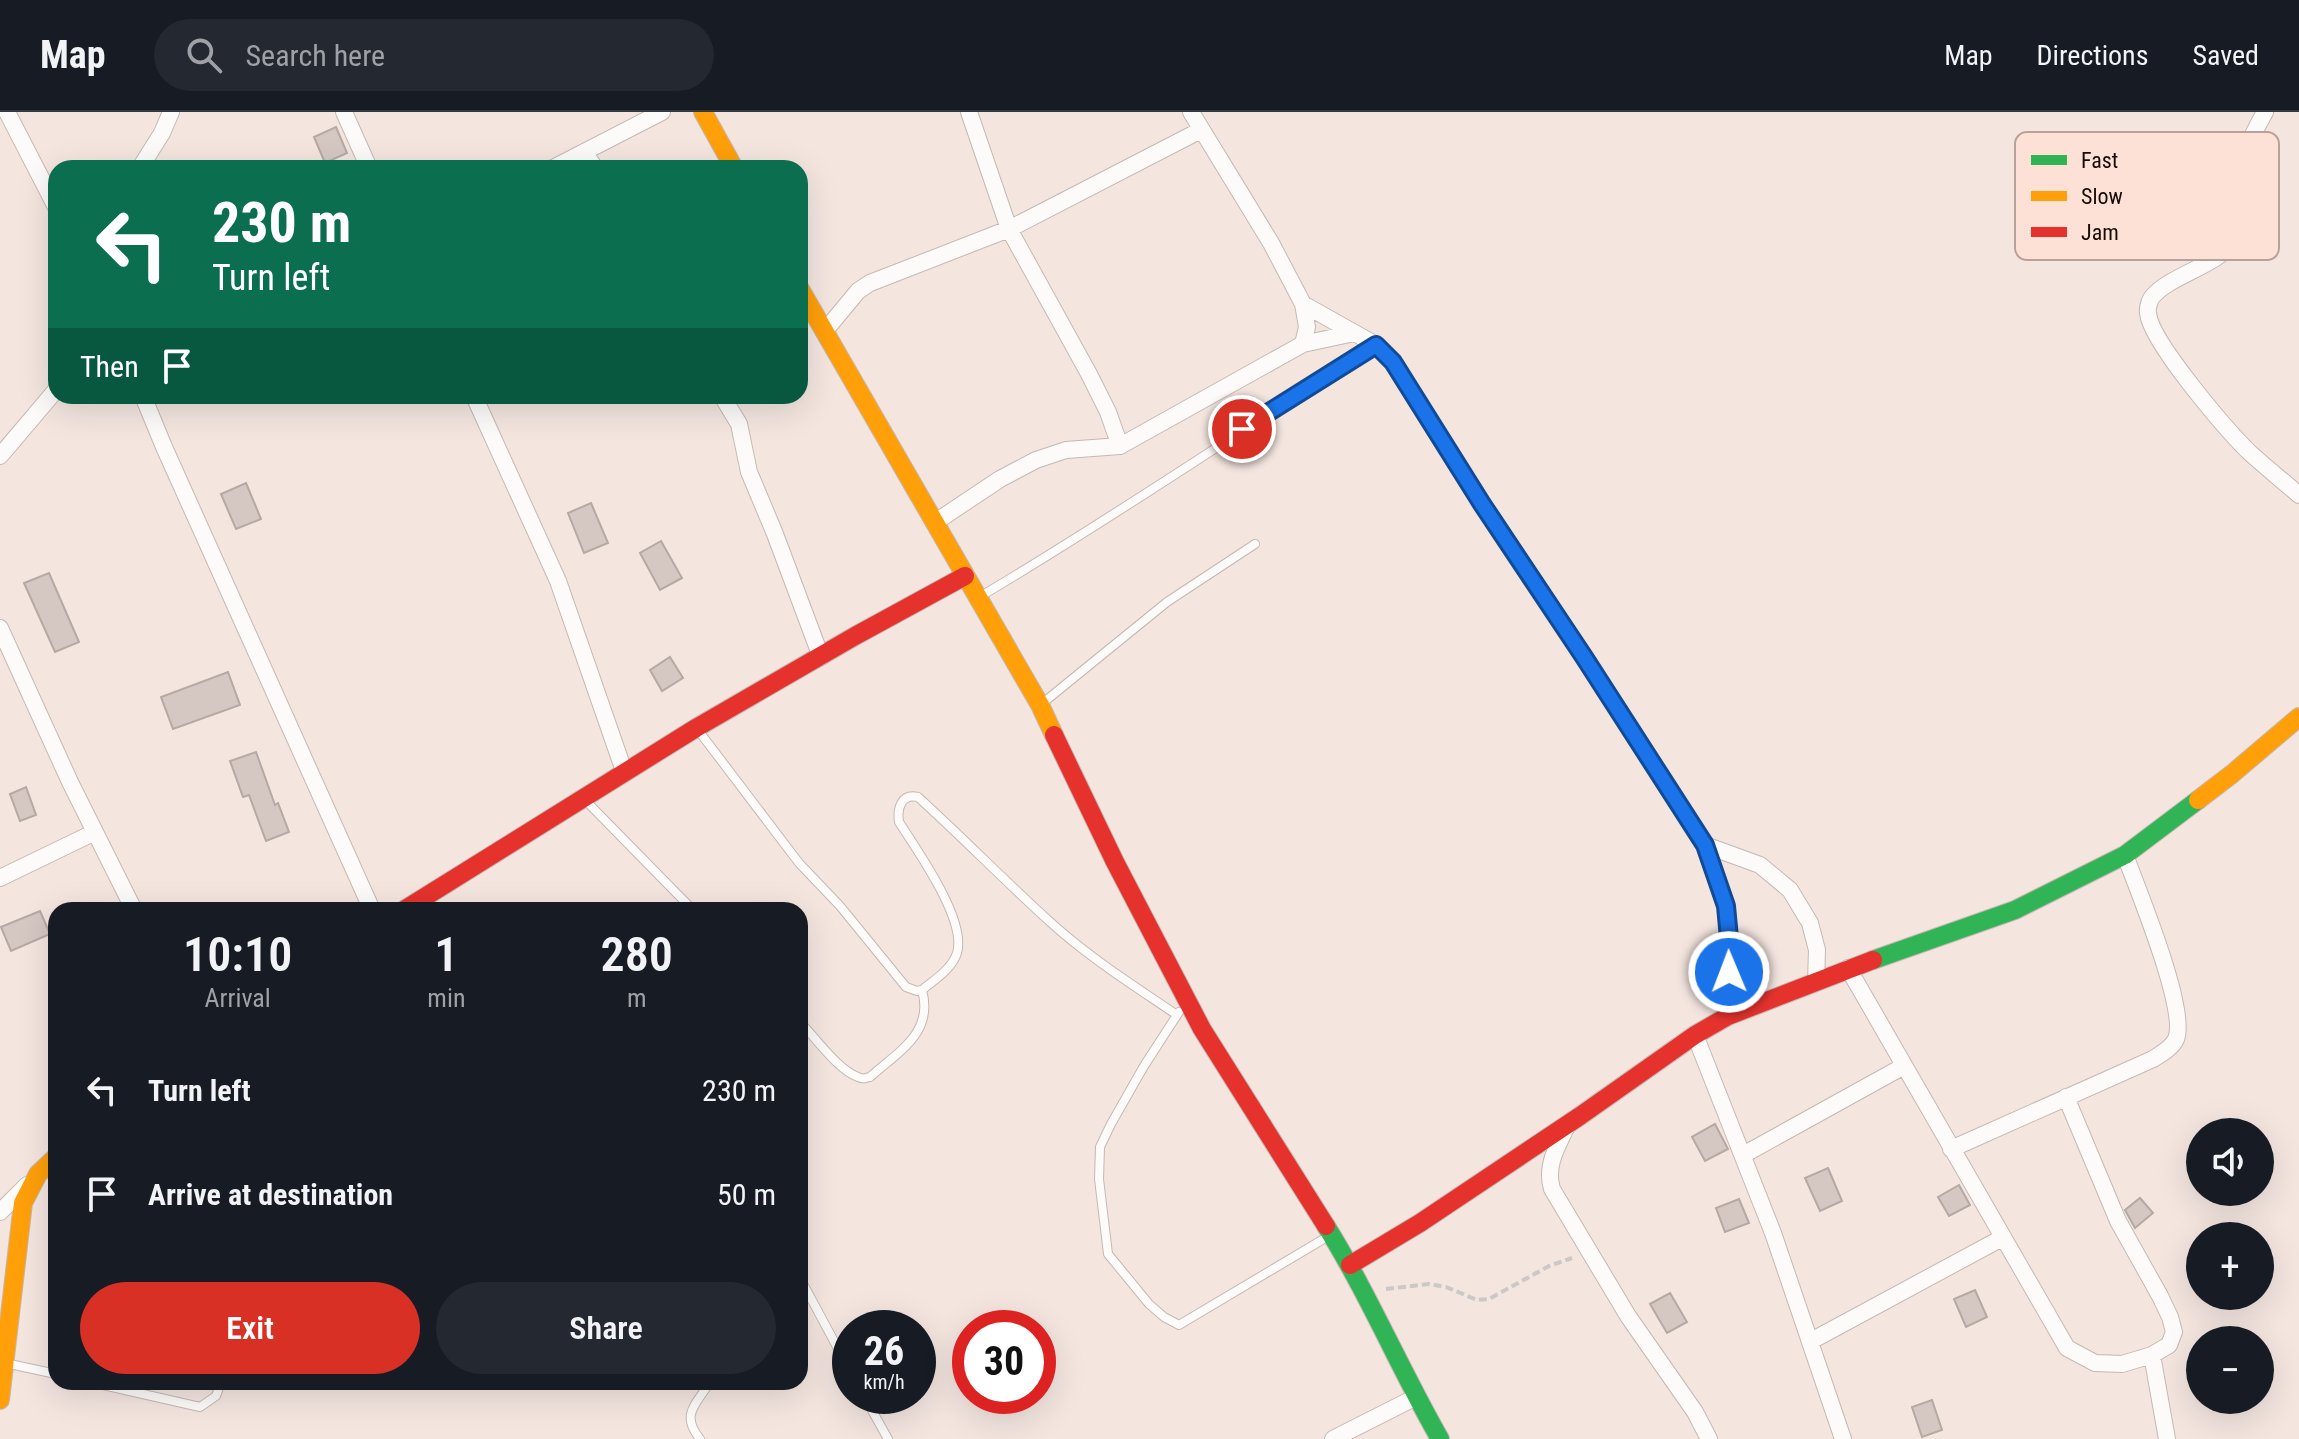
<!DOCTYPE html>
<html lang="en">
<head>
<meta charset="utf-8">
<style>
  :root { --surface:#171b24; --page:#242831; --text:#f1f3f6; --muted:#9ea1a6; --line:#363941; --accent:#d93025 }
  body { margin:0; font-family:"Roboto Condensed",sans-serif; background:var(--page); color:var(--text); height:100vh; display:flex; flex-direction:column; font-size:30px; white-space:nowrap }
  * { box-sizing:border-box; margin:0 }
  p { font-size:26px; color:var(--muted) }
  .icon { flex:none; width:44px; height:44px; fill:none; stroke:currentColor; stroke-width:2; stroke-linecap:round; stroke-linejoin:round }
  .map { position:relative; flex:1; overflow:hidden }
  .sheet { position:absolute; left:48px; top:790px; width:760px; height:488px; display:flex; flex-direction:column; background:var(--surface); border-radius:24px; box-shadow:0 8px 32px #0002 }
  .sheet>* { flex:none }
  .hud { position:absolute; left:48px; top:48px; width:760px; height:244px; border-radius:24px; box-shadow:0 8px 32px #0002; background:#0b6e4f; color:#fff; overflow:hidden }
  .fabs { position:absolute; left:2186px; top:1006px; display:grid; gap:16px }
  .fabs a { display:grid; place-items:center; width:88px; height:88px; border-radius:50%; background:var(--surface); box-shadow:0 8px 32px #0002; font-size:40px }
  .speed { position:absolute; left:832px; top:1198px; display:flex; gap:16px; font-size:40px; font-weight:700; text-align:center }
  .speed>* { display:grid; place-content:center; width:104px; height:104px; border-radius:50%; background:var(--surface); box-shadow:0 8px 32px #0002; line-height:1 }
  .speed small { font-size:20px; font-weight:400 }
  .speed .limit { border:12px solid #d22; background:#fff; color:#111 }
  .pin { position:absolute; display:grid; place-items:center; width:68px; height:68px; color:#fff; margin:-34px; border:4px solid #fff; border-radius:50%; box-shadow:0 2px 8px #0007 }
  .me { position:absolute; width:88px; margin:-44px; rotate:359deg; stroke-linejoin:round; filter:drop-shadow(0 0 6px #0008) }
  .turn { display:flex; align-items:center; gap:28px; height:168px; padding:0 32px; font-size:36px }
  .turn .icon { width:104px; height:104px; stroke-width:2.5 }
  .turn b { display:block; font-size:56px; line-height:68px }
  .then { display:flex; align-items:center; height:76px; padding:0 32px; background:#0003; gap:16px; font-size:30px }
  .eta { display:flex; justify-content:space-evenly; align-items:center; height:136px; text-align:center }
  .eta b { font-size:48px; font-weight:600; line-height:56px }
  .cta { display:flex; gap:16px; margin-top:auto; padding:16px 32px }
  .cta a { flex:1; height:92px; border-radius:48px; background:var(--accent); color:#fff; font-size:32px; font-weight:600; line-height:92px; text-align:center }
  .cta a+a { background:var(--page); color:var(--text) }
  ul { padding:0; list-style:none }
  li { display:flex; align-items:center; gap:24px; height:104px; padding:0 32px }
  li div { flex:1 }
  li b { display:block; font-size:30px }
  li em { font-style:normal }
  header { display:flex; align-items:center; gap:48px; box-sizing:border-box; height:112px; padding:0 40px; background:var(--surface); border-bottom:2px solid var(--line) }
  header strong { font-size:38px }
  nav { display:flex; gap:44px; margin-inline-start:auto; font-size:28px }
  .search { width:560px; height:72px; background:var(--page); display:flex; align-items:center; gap:20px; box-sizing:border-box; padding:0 28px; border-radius:44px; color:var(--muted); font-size:30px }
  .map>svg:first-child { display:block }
  .building { fill:#d5c7c2; stroke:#b5a9a4; stroke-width:2 }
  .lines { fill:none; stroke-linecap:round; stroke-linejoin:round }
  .lane-casing { stroke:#c5b8b3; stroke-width:10 }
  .street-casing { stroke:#c5b8b3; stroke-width:18 }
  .fast-casing { stroke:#c5b8b3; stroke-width:20 }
  .slow-casing { stroke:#c5b8b3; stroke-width:20 }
  .jam-casing { stroke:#c5b8b3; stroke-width:20 }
  .path { stroke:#ccc8c6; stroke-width:4; stroke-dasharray:8 4; stroke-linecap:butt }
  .lane { stroke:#fdfbfa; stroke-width:8 }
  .street { stroke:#fdfbfa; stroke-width:16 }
  .fast { stroke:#30b455; stroke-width:18 }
  .slow { stroke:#ff9f0a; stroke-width:18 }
  .jam { stroke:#e5322d; stroke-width:18 }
  .route-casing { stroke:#114b97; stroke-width:20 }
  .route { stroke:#1a73e8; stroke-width:14 }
  .key { fill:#fde1d6; stroke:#b8a198; stroke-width:2 }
  .key-label { font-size:22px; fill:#160c07 }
</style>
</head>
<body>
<header>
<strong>Map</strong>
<div class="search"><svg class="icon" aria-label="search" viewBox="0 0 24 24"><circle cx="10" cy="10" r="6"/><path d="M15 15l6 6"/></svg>Search here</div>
<nav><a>Map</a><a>Directions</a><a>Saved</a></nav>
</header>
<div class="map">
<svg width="2299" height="1327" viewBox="0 0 2299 1327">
  <rect width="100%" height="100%" fill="#f4e5df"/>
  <!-- building -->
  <path class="building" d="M336 15 347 41 325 51 314 25Z
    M246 371 261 407 236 417 221 382Z
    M591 391 608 431 584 441 568 401Z
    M661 429 682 466 660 478 640 441Z
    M49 461 79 530 55 540 24 471Z
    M670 545 683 566 662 579 650 558Z
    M228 560 240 593 173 617 161 585Z
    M256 640 275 693 278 691 289 720 266 729 249 683 243 685 230 649Z
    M26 675 36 703 20 709 10 682Z
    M40 799 50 822 11 839 1 815Z
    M1715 1012 1728 1037 1705 1049 1692 1025Z
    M1828 1056 1842 1089 1820 1099 1805 1066Z
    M1959 1073 1970 1093 1949 1104 1938 1085Z
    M2140 1086 2153 1101 2135 1116 2125 1098Z
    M1739 1087 1749 1111 1725 1120 1716 1096Z
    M1975 1178 1987 1205 1966 1215 1954 1187Z
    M1670 1181 1687 1210 1667 1221 1650 1192Z
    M1932 1288 1942 1318 1922 1325 1912 1295Z"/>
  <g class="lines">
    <!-- lane casing -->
    <g class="lane-casing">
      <path id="lane" d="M981 484C1115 405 1243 316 1375 234
        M1044 590 1167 490 1255 432
        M698 618 799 751 840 794 906 875 917 879 922 878C934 868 952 857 957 841 967 808 917 738 899 710 897 697 901 681 918 685 962 725 1004 768 1048 808 1087 844 1133 873 1177 903
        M586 689 693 798
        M1179 900 1144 954 1111 1012 1100 1035 1099 1067 1108 1142 1149 1192 1164 1205 1179 1213 1327 1125
        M800 910C815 925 838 958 858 965 864 968 864 966 870 965 899 939 934 921 922 878
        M800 1166 850 1259
        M5 1251 56 1262
        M90 1270 200 1295 216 1284 221 1270
        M864 1284 888 1327
        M700 1327C680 1302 696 1293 710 1270"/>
    </g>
    <!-- street casing -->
    <g class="street-casing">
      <path id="street" d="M7 0 56 95
        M344 0 369 56
        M969 0 1009 117 1089 262 1108 300 1120 334
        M2265 0C2252 23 2240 47 2238 74 2237 93 2242 111 2233 129 2221 152 2171 163 2153 184 2150 187 2147 196 2148 201 2150 229 2226 317 2248 339 2264 354 2282 368 2299 383
        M584 40 595 56
        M140 56 162 21 171 0
        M553 56 662 0
        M1303 192 1376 233 1393 250 1482 392 1584 545 1705 733 1726 794 1730 837 1728 904
        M824 220 858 179 870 171 1009 117 1201 18
        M1303 232 1354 221
        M143 284 164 335 372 798
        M474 284 558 469 624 659
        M722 284 739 312 749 360 775 422 821 545
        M0 344 56 278
        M934 411 1000 367 1036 348 1066 338 1120 334 1303 232 1307 215 1303 192 1271 131 1191 0
        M0 516 70 670 134 798
        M1705 733 1760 753 1790 778 1810 811 1817 838 1816 870
        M0 766 95 720
        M1848 856 2067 1236 2095 1251 2122 1252 2152 1243 2169 1233 2174 1220 2170 1205 2160 1184 2118 1109 2066 985
        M1695 923 1773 1121 1843 1327
        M1567 1014C1557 1035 1545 1054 1552 1077L1628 1204 1695 1300 1709 1327
        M1951 1037 2153 947C2161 942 2172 936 2176 927 2188 898 2137 776 2125 743
        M1743 1043 1904 954
        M0 1100 27 1073
        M1811 1229 2002 1126
        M2152 1243 2167 1327
        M1333 1327 1416 1285"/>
    </g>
    <!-- fast casing -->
    <g class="fast-casing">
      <path id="fast" d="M1873 848 2015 798 2125 743 2198 688
        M1326 1114C1369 1183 1400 1257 1440 1327"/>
    </g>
    <!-- slow casing -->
    <g class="slow-casing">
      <path id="slow" d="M703 0 734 56
        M800 177 1040 593 1054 623
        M2198 688 2232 662 2299 605
        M0 1288 23 1091 38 1062 56 1045"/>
    </g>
    <!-- jam casing -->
    <g class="jam-casing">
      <path id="jam" d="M1054 623 1115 750 1202 917 1326 1114
        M404 798 696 616 855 524 965 464
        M1350 1153 1420 1111 1580 1004 1695 923 1728 904 1873 848"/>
    </g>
    <!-- path -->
    <path class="path" d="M1386 1177 1429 1172 1446 1175 1477 1188 1489 1187 1549 1154 1572 1146"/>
    <!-- lane -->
    <use href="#lane" class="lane"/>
    <!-- street -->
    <use href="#street" class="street"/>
    <!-- fast -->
    <use href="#fast" class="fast"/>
    <!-- slow -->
    <use href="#slow" class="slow"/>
    <!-- jam -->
    <use href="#jam" class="jam"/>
  </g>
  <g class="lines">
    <!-- route casing -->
    <g class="route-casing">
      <path id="route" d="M1242 317 1376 233 1393 250 1482 392 1584 545 1705 733 1726 794 1730 837 1729 860"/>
    </g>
    <!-- route -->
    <use href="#route" class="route"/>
  </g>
  <!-- legend -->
  <rect x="2015" y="20" width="264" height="128" rx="12" class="key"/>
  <rect x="2031" y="43" width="36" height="10" fill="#30b455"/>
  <rect x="2031" y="79" width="36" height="10" fill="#ff9f0a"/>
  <rect x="2031" y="115" width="36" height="10" fill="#e5322d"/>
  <g class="key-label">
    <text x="2081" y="56">Fast</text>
    <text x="2081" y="92">Slow</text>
    <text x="2081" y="128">Jam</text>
  </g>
</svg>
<div class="fabs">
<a><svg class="icon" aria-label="sound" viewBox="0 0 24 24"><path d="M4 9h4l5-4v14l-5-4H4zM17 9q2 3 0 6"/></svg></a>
<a>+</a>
<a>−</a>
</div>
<div class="speed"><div>26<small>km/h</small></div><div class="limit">30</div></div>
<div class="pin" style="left:1242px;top:317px;background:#d93025"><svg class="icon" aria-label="arrive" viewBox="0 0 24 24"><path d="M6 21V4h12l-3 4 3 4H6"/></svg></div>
<svg class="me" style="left:1729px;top:860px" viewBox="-20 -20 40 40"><circle r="17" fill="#1a73e8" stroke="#fff" stroke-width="3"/><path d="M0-11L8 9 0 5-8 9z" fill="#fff"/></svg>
<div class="hud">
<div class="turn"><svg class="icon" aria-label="left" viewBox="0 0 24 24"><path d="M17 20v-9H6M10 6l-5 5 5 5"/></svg><div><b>230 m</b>Turn left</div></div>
<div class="then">Then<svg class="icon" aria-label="arrive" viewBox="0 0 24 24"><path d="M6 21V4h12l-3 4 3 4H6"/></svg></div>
</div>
<section class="sheet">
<div class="eta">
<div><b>10:10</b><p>Arrival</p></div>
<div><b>1</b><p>min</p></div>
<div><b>280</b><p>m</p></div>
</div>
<ul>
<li><svg class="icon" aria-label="left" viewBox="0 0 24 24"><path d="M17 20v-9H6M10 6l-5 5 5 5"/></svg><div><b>Turn left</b></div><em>230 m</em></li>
<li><svg class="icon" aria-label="arrive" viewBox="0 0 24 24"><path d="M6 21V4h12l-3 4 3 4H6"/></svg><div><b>Arrive at destination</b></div><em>50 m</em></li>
</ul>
<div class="cta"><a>Exit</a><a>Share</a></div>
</section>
</div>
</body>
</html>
